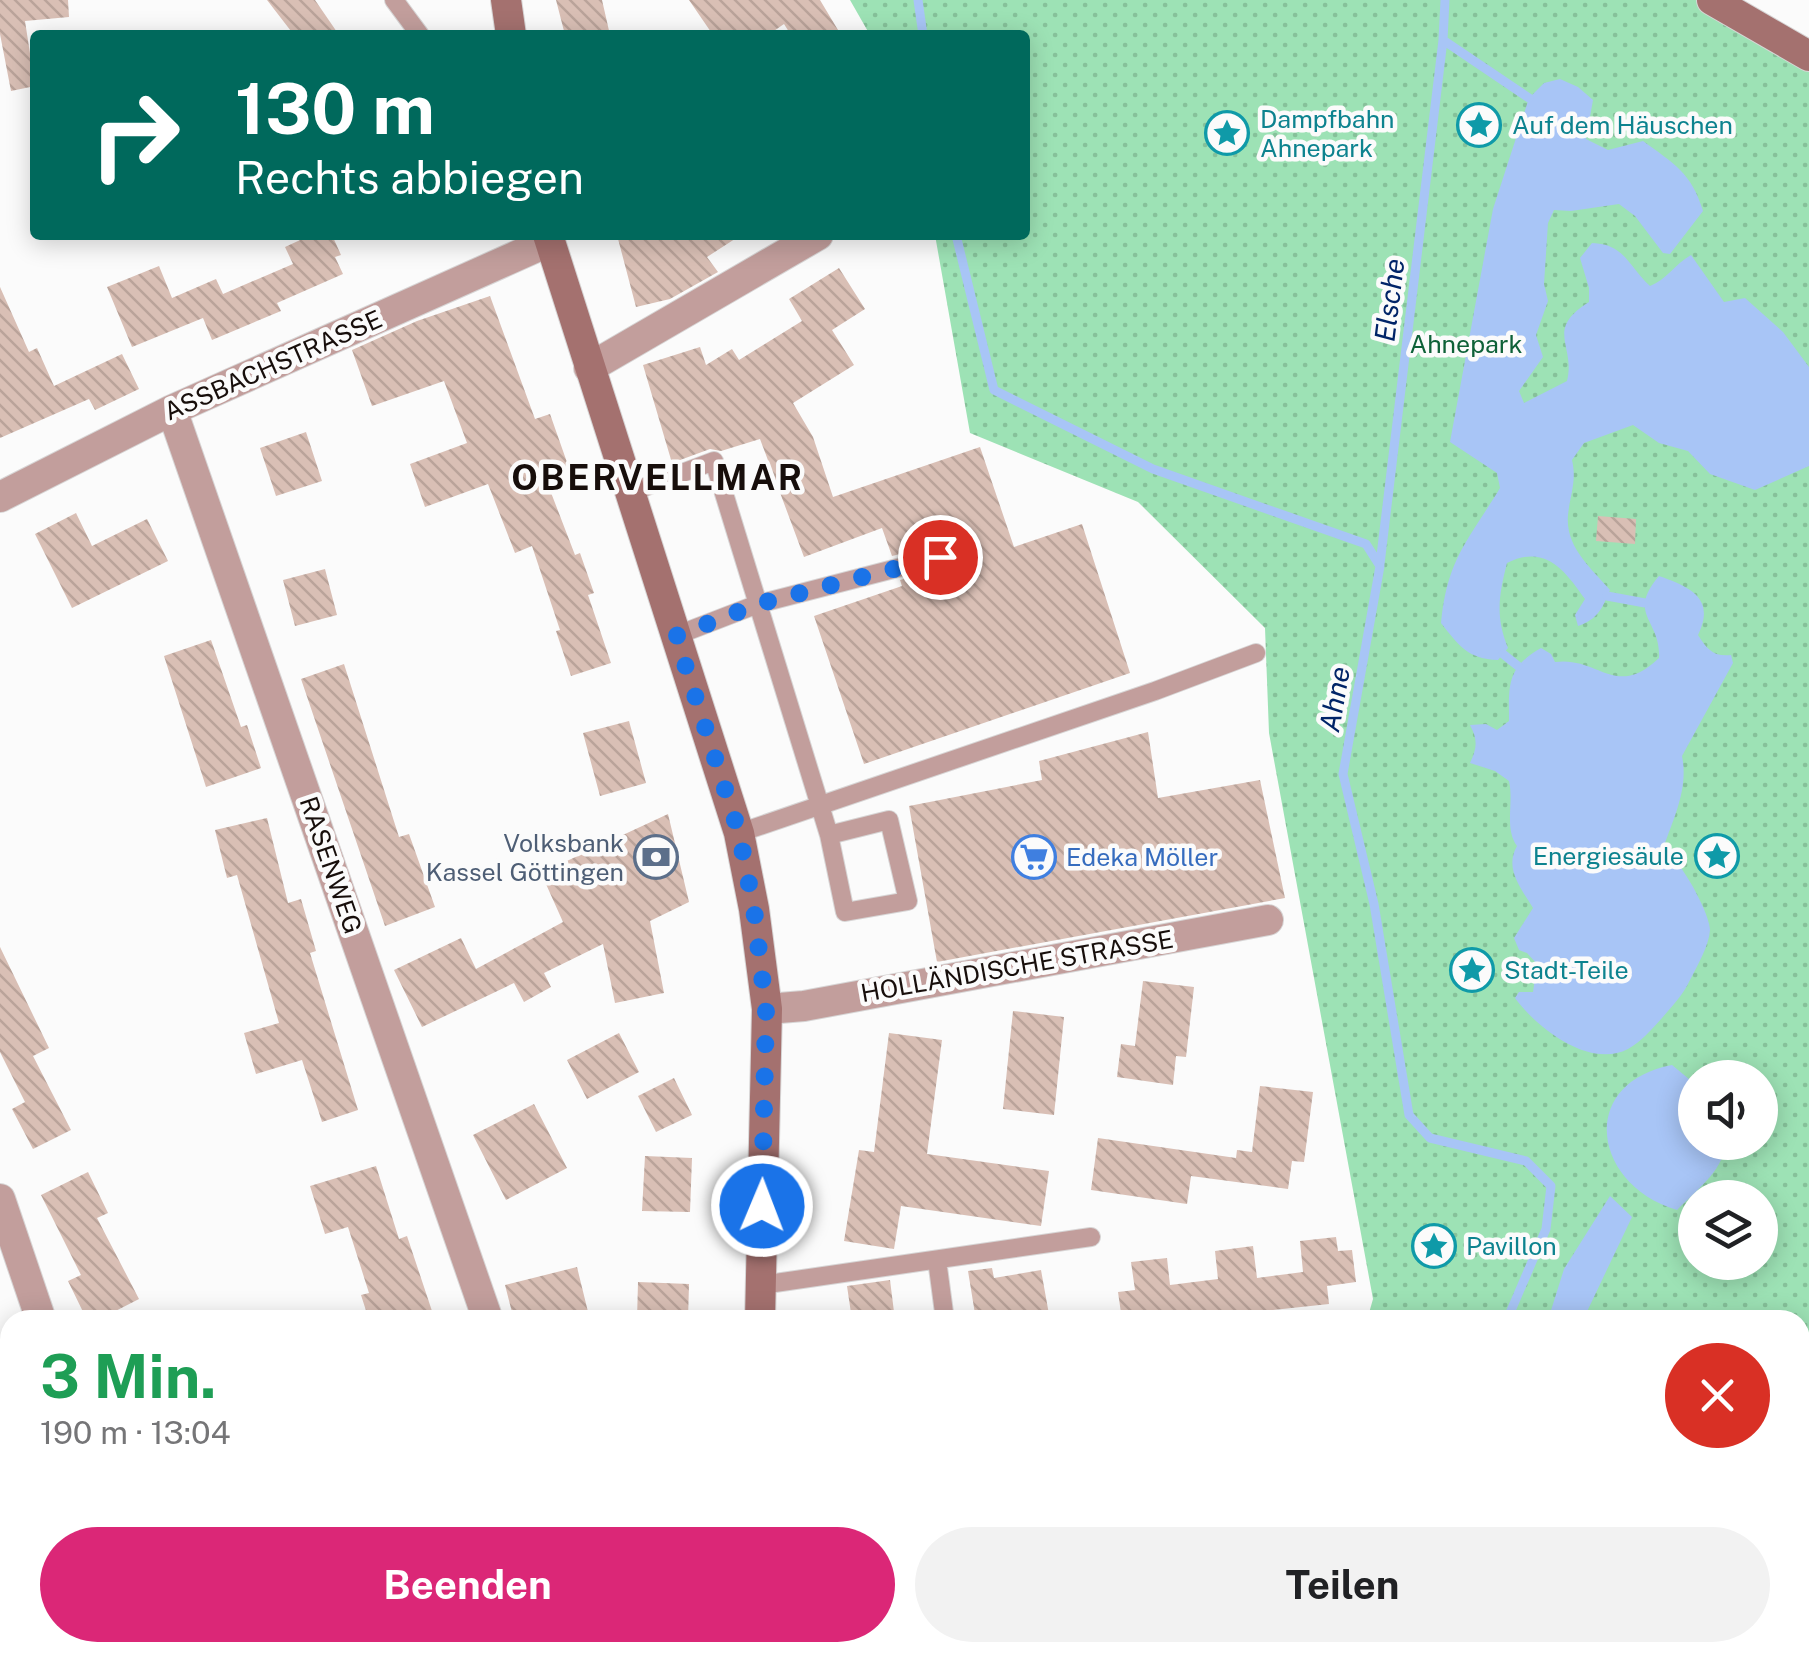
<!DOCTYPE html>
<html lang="de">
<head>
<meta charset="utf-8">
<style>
  :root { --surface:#fff; --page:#f2f2f2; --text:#202124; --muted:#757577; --accent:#db2777 }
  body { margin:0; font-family:"Public Sans",sans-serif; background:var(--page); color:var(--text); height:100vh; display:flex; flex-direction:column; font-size:38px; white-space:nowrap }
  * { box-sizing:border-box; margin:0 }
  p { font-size:32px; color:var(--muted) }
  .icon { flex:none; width:55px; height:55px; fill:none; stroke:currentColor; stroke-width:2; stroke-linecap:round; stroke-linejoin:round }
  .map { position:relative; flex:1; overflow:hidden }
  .drawer { position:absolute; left:0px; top:1310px; width:1810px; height:352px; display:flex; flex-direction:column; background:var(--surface); border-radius:30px 30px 0 0; box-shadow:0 5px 25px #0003 }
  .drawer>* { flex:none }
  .hud { position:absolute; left:30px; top:30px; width:1000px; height:210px; border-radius:10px; box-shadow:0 5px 25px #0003; background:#00695c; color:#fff; overflow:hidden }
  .controls { position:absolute; left:1678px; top:1060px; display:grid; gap:20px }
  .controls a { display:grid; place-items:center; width:100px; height:100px; border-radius:50%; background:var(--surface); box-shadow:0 5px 25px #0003; font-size:50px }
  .pin { position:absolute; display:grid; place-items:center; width:85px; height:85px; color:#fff; margin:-42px; border:5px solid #fff; border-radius:50%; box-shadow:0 2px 10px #0007 }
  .me { position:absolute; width:110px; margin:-55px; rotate:1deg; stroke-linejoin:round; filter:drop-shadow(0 0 8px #0008) }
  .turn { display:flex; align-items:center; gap:35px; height:210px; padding:0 40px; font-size:45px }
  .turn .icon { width:130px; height:130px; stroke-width:2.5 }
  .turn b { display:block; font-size:70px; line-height:85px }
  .round { display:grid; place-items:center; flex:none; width:105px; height:105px; border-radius:52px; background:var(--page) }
  .head { display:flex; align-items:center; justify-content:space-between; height:170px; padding:0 40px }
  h1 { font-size:60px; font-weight:700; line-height:75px; color:#1e9e55 }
  .action { display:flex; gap:20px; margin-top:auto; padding:20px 40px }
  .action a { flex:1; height:115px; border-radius:60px; background:var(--accent); color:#fff; font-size:40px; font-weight:700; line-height:115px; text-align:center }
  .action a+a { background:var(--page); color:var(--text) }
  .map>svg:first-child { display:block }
  .park { fill:url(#park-dots); fill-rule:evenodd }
  .water { fill:#a8c5f6 }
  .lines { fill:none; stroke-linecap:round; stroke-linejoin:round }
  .stream { stroke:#a8c5f6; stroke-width:9 }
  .building { fill:url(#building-back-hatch) }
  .lane-casing { stroke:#d7d5d5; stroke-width:20 }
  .street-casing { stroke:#d7d5d5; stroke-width:32 }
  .secondary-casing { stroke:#d7d5d5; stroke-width:32 }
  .lane { stroke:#c29e9c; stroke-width:18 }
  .street { stroke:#c29e9c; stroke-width:30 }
  .secondary { stroke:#a4716f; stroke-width:30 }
  .route { stroke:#1a73e8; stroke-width:18; stroke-dasharray:0 32.4 }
  .labels { text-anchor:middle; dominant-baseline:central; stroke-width:9; stroke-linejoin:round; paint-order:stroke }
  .culture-label { font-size:25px; fill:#0d838f; stroke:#fbfbfb; text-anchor:start }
  .park-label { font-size:25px; fill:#0e6138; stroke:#fbfbfb }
  .street-label { font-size:25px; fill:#170e0b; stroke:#fbfbfb }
  .service-label { font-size:25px; fill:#4e5e75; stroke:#fbfbfb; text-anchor:end }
  .shop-label { font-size:25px; fill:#366cbe; stroke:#fbfbfb; text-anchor:start }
  .water-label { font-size:28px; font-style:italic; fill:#002468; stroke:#fbfbfb }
  .district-label { font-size:35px; font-weight:bold; letter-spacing:2.5px; fill:#170e0b; stroke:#fbfbfb }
</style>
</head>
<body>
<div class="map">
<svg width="1809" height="1662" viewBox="0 0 1809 1662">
  <defs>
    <pattern id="park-dots" width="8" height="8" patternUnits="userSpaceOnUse" patternTransform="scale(2.5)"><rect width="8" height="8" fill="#9de2b5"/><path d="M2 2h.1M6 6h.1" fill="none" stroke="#86c19a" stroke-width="1.8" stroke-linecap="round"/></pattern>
    <pattern id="building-back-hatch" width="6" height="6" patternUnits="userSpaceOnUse" patternTransform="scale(2.5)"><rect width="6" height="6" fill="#d9bfb5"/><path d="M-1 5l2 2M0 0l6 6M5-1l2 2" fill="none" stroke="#baa39a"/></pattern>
  </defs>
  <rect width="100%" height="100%" fill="#fbfbfb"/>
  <!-- park -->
  <path class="park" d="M850 0H1708L1809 60V1662H1254L1258 1652H1800V1320H1367L1373 1299 1269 733 1265 628 1138 502 970 433 935 235H1025V35H870ZM1695 1078H1760V1142H1695ZM1695 1198H1760V1262H1695Z"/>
  <!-- water -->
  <path class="water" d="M1560 79 1578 87 1593 100 1586 139 1608 150 1643 141C1673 163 1692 173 1703 211L1670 254 1663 253 1635 216 1619 204 1571 211 1554 210 1548 223 1544 284 1548 301 1536 335 1543 357 1519 391 1524 403 1567 381C1576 345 1544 330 1589 302V288L1580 258 1592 243C1625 244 1628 266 1650 286 1666 280 1675 264 1691 255L1724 302 1745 298 1783 332 1809 367V466L1755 490 1710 474 1688 451 1659 443 1633 425 1584 443 1572 460C1577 481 1570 495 1568 515 1565 547 1591 568 1610 590 1602 609 1598 619 1578 626L1575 615 1585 599C1564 569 1545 544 1507 563 1499 595 1495 616 1508 648L1498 660C1468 659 1459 646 1441 623 1447 559 1468 541 1500 488L1497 473 1450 442 1493 209 1529 98 1544 83Z
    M1659 576C1690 587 1716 598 1698 635 1707 649 1713 657 1731 655L1733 663 1682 756C1689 790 1672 821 1662 852 1666 856 1671 858 1675 861 1686 871 1710 915 1710 930 1709 946 1697 966 1690 980 1683 995 1673 1005 1662 1018 1652 1029 1641 1042 1628 1049 1589 1069 1537 1028 1515 998L1519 992H1533L1537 964 1527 953 1519 950 1514 938 1533 908C1521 888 1504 869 1517 846 1504 828 1514 803 1509 781L1495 771 1470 763C1477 748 1478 740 1470 725L1486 724 1497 730 1509 721C1509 686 1506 668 1541 648L1551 654 1555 662C1599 656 1615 700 1659 658 1661 619 1626 615 1659 576Z
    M1672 1065 1695 1084V1142L1724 1143C1727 1168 1693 1193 1677 1210 1592 1185 1577 1083 1672 1065Z
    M1610 1196 1632 1217 1583 1320H1548L1564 1269Z
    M1399 1653H1526L1528 1662H1400Z"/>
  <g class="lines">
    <!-- stream -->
    <path class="stream" d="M918 0 923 35
      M1445 0 1443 40 1529 98
      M956 235 994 390 1153 469 1366 544 1380 566 1343 774 1374 904 1409 1115 1430 1138 1526 1161 1551 1186 1546 1229 1507 1320
      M1380 564 1443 40
      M1607 596 1645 603
      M1503 654 1518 666
      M1344 1662 1345 1652"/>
  </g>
  <!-- building -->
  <path class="building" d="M0 0H68L69 17 25 21 35 86 11 91 0 34Z
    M267 0H315L339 35H294Z
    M556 0H602L610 35H565Z
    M689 0H820L841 35H791L784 24 768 35H713Z
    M311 235H332L341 255 335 257 343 274 277 303 281 311 212 340 203 318 132 347 107 287 159 266 172 298 216 279 223 294 293 264 285 247Z
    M617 235H741L707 257 718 272 670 299 636 307Z
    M839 268 865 309 832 330 854 365 793 403 813 437 833 497 980 447 1014 547 1082 524 1130 673 864 764 814 616 902 586 900 580 944 569 952 561V553L948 548 938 545 892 556 882 528 804 557 760 439 721 451 710 449 672 463 643 365 700 347 706 365 732 349 739 360 802 321 789 299Z
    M0 287 29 352 37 348 54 386 122 354 139 389 95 410 89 399 0 438Z
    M490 296 535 419 550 414 569 468 545 477 575 555 580 553 594 593 588 595 611 663 571 676 556 631 560 630 532 546 515 553 488 484 425 507 410 464 467 443 444 381 372 406 352 350 417 321Z
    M306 432 322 481 276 496 260 448Z
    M76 513 92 546 147 519 168 561 72 608 35 534Z
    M1598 516 1636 519 1635 544 1596 541Z
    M325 569 337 615 295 626 283 580Z
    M211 640 241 727 247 725 261 768 206 787 164 656Z
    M344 664 399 837 409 834 435 907 385 926 301 679Z
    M629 721 646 783 600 796 583 733Z
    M1148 732 1158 798 1260 780 1285 898 937 962 909 806 1042 780 1039 761Z
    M668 814 689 902 650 921 664 993 615 1003 603 944 544 973 551 987 524 1002 514 983 422 1027 394 970 461 938 476 969 563 922 541 873Z
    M267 818 288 903 301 899 316 951 310 953 358 1110 322 1122 302 1060 256 1074 244 1033 279 1023 237 875 227 878 215 830Z
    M0 947 49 1048 33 1056 71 1130 33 1149 12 1109 25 1102 0 1052Z
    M1143 981 1194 987 1186 1057 1176 1056 1173 1085 1117 1077 1121 1044 1135 1046Z
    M1013 1011 1064 1017 1054 1115 1003 1109Z
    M619 1033 639 1072 587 1099 567 1060Z
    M889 1033 942 1040 927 1154 1049 1171 1041 1226 901 1206 894 1249 844 1241 859 1150 874 1152Z
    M674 1078 692 1115 656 1132 638 1096Z
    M1260 1086 1313 1092 1304 1162 1292 1161 1288 1189 1191 1176 1187 1204 1091 1190 1098 1138 1236 1158 1237 1150 1252 1152Z
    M534 1104 567 1168 506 1200 473 1135Z
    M645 1156 692 1158 690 1212 642 1211Z
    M376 1166 399 1239 407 1236 432 1311 404 1320H369L361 1295 369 1293 348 1227 325 1234 310 1186Z
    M88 1172 108 1213 97 1218 139 1299 98 1320H87L68 1281 81 1275 41 1195Z
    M1336 1237 1338 1251 1352 1250 1356 1282 1327 1286 1329 1304 1273 1310 1274 1320H1243L1242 1312 1187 1320H1122L1118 1292 1135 1290 1131 1262 1167 1258 1170 1285 1218 1279 1215 1251 1253 1246 1257 1278 1303 1272 1300 1241Z
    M577 1267 590 1320H514L505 1285Z
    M992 1268 994 1278 1041 1270 1050 1320H976L968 1271Z
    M890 1280 895 1320H852L847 1286Z
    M638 1282 689 1284 688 1320H637Z"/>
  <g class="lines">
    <!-- lane casing -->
    <g class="lane-casing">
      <path id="lane" d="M394 0 420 35
        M629 493 714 461 829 835 845 912 908 901 889 820 829 835
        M675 636 758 604 940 557
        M739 833 1155 691 1256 653
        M937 1260 945 1320
        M761 1285 1091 1237
        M1179 1652 1188 1662
        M997 1662 1082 1652"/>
    </g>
    <!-- street casing -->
    <g class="street-casing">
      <path id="street" d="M589 368 818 235
        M172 410 488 1320
        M0 497 172 410 550 241
        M767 1009 804 1006 1268 920
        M0 1199 41 1320
        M0 1425H10
        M188 1652V1662
        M758 1662 827 1652"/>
    </g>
    <!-- secondary casing -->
    <g class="secondary-casing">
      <path id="secondary" d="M506 0 511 35
        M1712 0 1809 56
        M548 235 739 833 754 909 767 1009 760 1320
        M758 1662V1652"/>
    </g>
    <!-- lane -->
    <use href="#lane" class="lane"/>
    <!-- street -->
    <use href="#street" class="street"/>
    <!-- secondary -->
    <use href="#secondary" class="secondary"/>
  </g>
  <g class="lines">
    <!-- route -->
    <path class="route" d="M762 1206 766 1010 754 909 739 833 676 636 758 604 940 557"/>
  </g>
  <!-- icons -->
  <defs>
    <g id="sight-ring" transform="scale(2.25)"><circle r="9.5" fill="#fbfbfb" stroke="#0f9aa8" stroke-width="1.5"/><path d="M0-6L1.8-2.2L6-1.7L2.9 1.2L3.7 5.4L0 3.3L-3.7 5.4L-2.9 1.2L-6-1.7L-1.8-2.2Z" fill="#0f9aa8"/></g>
    <g id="bank-ring" transform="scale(2.25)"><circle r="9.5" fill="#fbfbfb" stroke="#5c6f8a" stroke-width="1.5"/><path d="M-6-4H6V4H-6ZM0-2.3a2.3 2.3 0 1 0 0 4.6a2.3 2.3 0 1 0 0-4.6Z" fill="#5c6f8a"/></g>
    <g id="supermarket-ring" transform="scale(2.25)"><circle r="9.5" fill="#fbfbfb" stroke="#3f7fe0" stroke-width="1.5"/><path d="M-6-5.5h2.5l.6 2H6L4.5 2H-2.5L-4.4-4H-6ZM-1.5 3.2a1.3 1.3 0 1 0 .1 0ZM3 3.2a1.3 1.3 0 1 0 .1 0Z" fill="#3f7fe0"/></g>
  </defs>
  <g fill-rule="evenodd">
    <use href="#sight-ring" x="1479" y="125"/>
    <use href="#sight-ring" x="1227" y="133"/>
    <use href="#sight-ring" x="1717" y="856"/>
    <use href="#bank-ring" x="656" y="857"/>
    <use href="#supermarket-ring" x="1034" y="857"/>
    <use href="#sight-ring" x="1472" y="970"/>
    <use href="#sight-ring" x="1434" y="1246"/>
  </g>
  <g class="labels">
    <!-- culture labels -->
    <g class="culture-label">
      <text x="1260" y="119">Dampfbahn<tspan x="1260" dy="29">Ahnepark</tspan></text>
      <text x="1512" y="125">Auf dem Häuschen</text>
      <text x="1684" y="856" text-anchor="end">Energiesäule</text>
      <text x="1504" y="970">Stadt-Teile</text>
      <text x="1466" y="1246">Pavillon</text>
    </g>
    <!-- park labels -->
    <g class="park-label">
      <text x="1466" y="344">Ahnepark</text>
    </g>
    <!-- street labels -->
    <g class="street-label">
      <text transform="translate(273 365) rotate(-24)">ASSBACHSTRASSE</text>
      <text transform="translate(331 865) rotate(71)">RASENWEG</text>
      <text transform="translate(1017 966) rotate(-10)">HOLLÄNDISCHE STRASSE</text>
    </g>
    <!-- service labels -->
    <g class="service-label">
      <text x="624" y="843">Volksbank<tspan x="624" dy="29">Kassel Göttingen</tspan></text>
    </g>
    <!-- shop labels -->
    <g class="shop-label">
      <text x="1066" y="857">Edeka Möller</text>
    </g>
    <!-- water labels -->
    <g class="water-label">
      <text transform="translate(1389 300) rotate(-83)">Elsche</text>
      <text transform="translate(1334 699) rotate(-80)">Ahne</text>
    </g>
    <!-- district labels -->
    <g class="district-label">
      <text x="658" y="477">OBERVELLMAR</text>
    </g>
  </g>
</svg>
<div class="controls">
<a><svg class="icon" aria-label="sound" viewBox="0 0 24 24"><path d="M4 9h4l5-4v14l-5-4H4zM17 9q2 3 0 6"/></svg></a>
<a><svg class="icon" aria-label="layers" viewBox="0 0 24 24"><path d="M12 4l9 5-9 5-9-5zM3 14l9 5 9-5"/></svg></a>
</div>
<div class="pin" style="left:940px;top:557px;background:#d93025"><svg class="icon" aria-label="arrive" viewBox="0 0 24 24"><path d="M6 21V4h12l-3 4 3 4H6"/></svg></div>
<svg class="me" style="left:762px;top:1206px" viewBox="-20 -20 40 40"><circle r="17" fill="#1a73e8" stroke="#fff" stroke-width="3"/><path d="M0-11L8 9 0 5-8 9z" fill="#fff"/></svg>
<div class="hud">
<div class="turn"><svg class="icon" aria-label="right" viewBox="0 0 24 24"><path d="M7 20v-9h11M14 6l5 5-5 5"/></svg><div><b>130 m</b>Rechts abbiegen</div></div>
</div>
<section class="drawer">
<div class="head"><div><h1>3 Min.</h1><p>190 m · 13:04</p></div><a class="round" style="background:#d93025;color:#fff"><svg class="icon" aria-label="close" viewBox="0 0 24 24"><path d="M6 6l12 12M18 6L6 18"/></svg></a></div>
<div class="action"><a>Beenden</a><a>Teilen</a></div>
</section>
</div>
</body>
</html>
